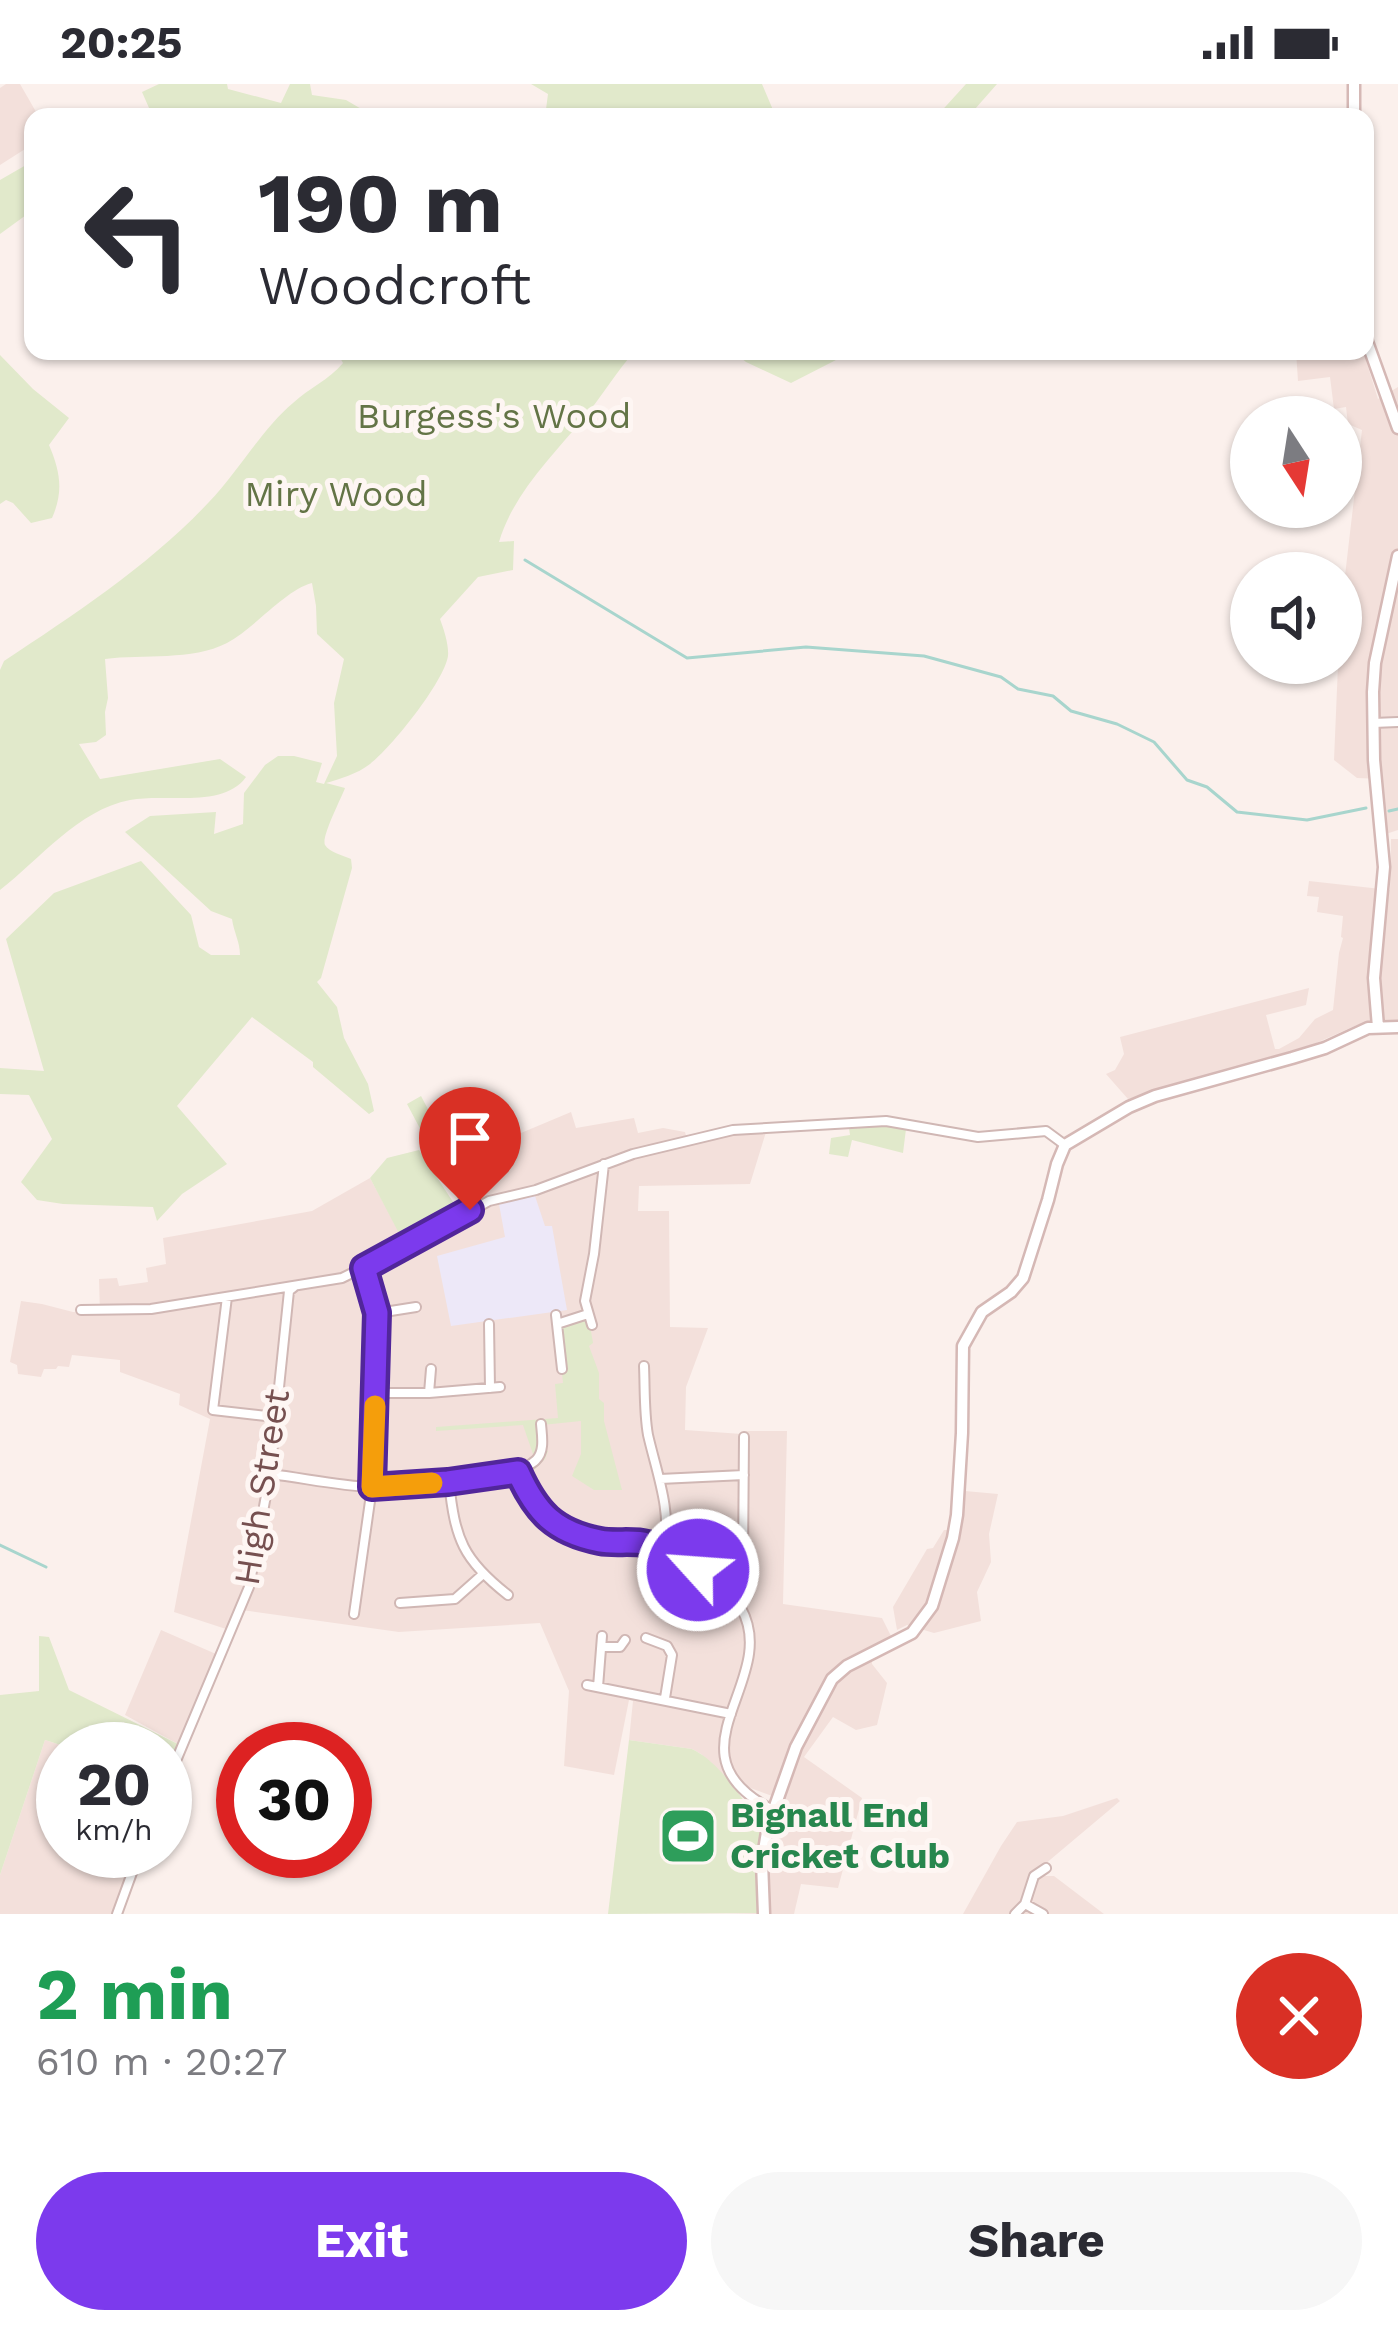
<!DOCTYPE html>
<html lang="en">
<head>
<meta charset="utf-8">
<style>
  :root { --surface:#fff; --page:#f7f7f7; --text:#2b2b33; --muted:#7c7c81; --accent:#7c3aed }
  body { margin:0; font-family:"Work Sans",sans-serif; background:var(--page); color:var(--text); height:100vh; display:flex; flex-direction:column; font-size:45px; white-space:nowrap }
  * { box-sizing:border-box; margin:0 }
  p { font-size:39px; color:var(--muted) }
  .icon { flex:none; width:66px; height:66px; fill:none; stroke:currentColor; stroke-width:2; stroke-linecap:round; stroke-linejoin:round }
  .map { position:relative; height:1830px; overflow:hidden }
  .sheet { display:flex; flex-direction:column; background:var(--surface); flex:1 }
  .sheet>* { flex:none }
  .top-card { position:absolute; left:24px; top:24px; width:1350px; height:252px; border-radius:24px; box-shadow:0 3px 9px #0004; background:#fff; color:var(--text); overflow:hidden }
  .needle { width:78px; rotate:168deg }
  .fabs { position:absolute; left:1230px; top:312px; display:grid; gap:24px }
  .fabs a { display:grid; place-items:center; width:132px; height:132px; border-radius:50%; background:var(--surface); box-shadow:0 3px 9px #0004; font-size:60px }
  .speed { position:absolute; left:36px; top:1638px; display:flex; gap:24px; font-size:60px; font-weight:700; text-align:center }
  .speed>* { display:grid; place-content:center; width:156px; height:156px; border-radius:50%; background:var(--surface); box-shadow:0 3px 9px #0004; line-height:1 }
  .speed small { font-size:30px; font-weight:400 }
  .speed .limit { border:18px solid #d22; background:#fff; color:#111 }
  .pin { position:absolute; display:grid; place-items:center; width:102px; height:102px; color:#fff; margin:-123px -51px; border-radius:50% 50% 50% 0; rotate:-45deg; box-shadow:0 0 12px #0007 }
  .pin .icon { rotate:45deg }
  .me { position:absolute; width:132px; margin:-66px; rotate:296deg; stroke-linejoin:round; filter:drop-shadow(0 0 9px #0008) }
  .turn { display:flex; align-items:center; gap:42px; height:252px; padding:0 36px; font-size:54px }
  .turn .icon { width:156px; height:156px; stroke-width:2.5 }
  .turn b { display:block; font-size:84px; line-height:102px }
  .round { display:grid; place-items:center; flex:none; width:126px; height:126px; border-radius:63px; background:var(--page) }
  .head { display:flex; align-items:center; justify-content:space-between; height:204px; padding:0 36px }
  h1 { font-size:72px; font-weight:700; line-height:90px; color:#1e9e55 }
  .button { display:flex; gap:24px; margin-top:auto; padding:24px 36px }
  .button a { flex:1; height:138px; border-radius:72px; background:var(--accent); color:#fff; font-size:48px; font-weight:700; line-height:138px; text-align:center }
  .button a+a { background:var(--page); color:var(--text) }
  .status { display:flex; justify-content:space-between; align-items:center; height:84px; padding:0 60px; background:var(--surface); direction:ltr }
  .status svg { height:33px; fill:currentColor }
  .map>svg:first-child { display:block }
  .residential { fill:#f3e0db }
  .education { fill:#ede8f8 }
  .green { fill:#e1e9cb }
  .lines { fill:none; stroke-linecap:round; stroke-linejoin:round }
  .stream { stroke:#a8d5cd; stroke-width:3 }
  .street-casing { stroke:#d0b7b4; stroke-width:12 }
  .secondary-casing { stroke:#d5b8b5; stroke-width:15 }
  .street { stroke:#fff; stroke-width:8 }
  .secondary { stroke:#fff; stroke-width:10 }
  .route-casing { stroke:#51269a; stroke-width:30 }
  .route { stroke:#7c3aed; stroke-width:21 }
  .slow { stroke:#f59e0b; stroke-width:21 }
  .labels { text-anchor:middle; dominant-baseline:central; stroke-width:10; stroke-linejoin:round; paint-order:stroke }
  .park-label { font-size:36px; fill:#637446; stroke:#fef6f3 }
  .street-label { font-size:36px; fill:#765050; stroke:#fef6f3 }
  .leisure-label { font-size:36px; font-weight:bold; fill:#27864d; stroke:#fef6f3; text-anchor:start }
</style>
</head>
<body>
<div class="status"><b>20:25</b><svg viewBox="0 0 49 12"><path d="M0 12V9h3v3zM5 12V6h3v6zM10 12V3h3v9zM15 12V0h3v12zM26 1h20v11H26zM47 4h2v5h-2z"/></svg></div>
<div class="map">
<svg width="1398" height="1830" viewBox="0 0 1398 1830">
  <rect width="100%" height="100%" fill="#fbf0ec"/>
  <!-- residential -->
  <path class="residential" d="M6 0H20L39 33H33V60L0 81V4Z
    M1296 267H1363L1378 315 1398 303V746L1386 750 1382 695 1357 694 1334 676 1338 581 1335 579H1341V526L1362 346 1348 340 1346 323 1334 325 1330 293 1298 297Z
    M1391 755H1398V937L1377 936 1357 941 1314 960 1128 1015 1106 990 1115 986 1124 970 1120 953 1309 904 1306 921 1266 931 1275 965H1279L1299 954 1315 935 1333 926 1339 869 1343 854 1341 853 1343 832 1317 828 1319 813 1307 812 1309 797 1390 806Z
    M571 1028 576 1044 634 1034 638 1049 663 1044 685 1048 688 1059 731 1050 766 1048 750 1100 639 1102 638 1127H669L670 1243 708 1244 686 1303 685 1346 742 1350 744 1347H787L783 1520 882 1534 892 1554 872 1564V1580L887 1599 877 1641 856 1646 833 1633 804 1673 862 1714 838 1804 801 1800 794 1830H729L768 1829 766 1777 779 1724 772 1712 726 1695 701 1670 692 1665 629 1656 633 1617 629 1616 614 1691 564 1682 569 1607 540 1539 399 1548 235 1525 226 1545 174 1528 210 1335 179 1321 180 1310 120 1288V1276L72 1271 69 1283 58 1282 56 1285H44L41 1293 18 1290 17 1281 10 1278 21 1217 42 1220 73 1228 100 1229 99 1195 117 1194 119 1202 148 1198 146 1184 166 1180 163 1154 312 1127 370 1094 410 1168 469 1134 425 1059 453 1046 478 1040 486 1060 521 1049Z
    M965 1407 998 1410 989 1450 991 1478 977 1508 981 1537 934 1549 907 1541 897 1546 893 1523 927 1465 933 1464 944 1446H959Z
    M161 1546 216 1570 178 1660 125 1631Z
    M122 1638 176 1667 165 1693V1665H111Z
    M45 1656 73 1665H63V1767H136L113 1830H0V1791Z
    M1117 1714 1120 1717 1038 1786 1045 1792H1054L1104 1830H963L1001 1762 1017 1738 1063 1732Z"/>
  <!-- education -->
  <path class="education" d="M535 1112 545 1142H552L567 1226 451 1242 437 1172 505 1153 499 1120Z"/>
  <!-- green -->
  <path class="green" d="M159 0H227L228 5 281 19 290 0H310L312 11 346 16 375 33H153L142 8Z
    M531 0H762L776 33H545L548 10Z
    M966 0H997L968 33H936Z
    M33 77V126L0 150V96Z
    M336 267H635C616 288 602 312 584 334 553 371 513 410 499 458L514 457 513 486 478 493 440 535C444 546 449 561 448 572 444 598 391 664 370 680 357 690 340 695 326 699L345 704C341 715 321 753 325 761 329 768 344 772 351 775L352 784 321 894 317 898 337 923 344 954 368 1000 374 1027 369 1030 313 983V978L252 933 177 1022 227 1080 182 1110 157 1137 153 1123 63 1120 37 1116 21 1098 52 1055 29 1011 0 1010V984L44 987 6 855 54 809 141 777 191 831 199 863 211 871H240C240 858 234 849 232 835L211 827 125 748 150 732 216 728 214 750 243 740 244 709 265 681 278 672H294L322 679 316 698 324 700 337 672 334 619 344 575 317 550 316 522 312 499C285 506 255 544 227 559 192 577 143 570 105 575L108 614 105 628 106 651 96 658 79 660 100 695 220 675 246 693C223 725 166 709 130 716 78 726 40 775 0 806V586L4 577C75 530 150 481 209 418 238 388 262 345 293 319 309 304 329 296 343 279Z
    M732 267H841L836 276 791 299 746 278Z
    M0 271 33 305 69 334 49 361C60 387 64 407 52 434L31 439 13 419 6 416 0 420Z
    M421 1012 439 1046 425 1054 407 1020Z
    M873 1041 906 1045 903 1069 852 1056 848 1073 829 1070 831 1054 850 1051 849 1044Z
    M419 1066 457 1124 454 1132 403 1157 370 1094 387 1074Z
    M588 1230 593 1259 589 1262 599 1289V1315L604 1319V1337L622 1406H594L572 1392 581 1370V1337L542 1341 541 1366 548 1367 545 1375 523 1397 524 1402C497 1399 472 1396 450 1413L432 1406 371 1412 372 1403 518 1388 535 1376 523 1341 436 1347V1343L558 1334 555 1300 563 1299 557 1240Z
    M39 1552 49 1553 69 1606 178 1660 176 1667 123 1638 111 1665H73L45 1656 0 1791V1611L39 1607Z
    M629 1656 692 1665C721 1679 741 1714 760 1739L757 1829 608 1830Z"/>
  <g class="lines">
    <!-- stream -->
    <path class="stream" d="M525 476 687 574 806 563 924 572 1001 593 1018 605 1053 612 1071 627 1117 640 1154 658 1187 696 1207 703 1237 728 1307 736 1366 724
      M1389 727 1398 725
      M0 1461 46 1483"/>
    <!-- street casing -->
    <g class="street-casing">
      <path id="street" d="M1373 639 1398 638
        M470 1126 454 1093 460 1081 484 1072
        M227 1213 213 1326 275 1333
        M81 1226 151 1225 342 1194 419 1156 489 1117 536 1106 633 1070 733 1046 886 1037 978 1053 1046 1047 1065 1061
        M378 1229 416 1223
        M556 1231 562 1285
        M489 1240 490 1304
        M557 1240 588 1230
        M592 1241 585 1217 594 1170 604 1080
        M644 1282C645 1304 644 1329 648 1351 657 1390 672 1427 664 1467
        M376 1309H429L500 1303
        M429 1309 431 1285
        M518 1388C535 1428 559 1452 606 1458 618 1459 630 1457 642 1459 669 1464 728 1500 741 1524 782 1597 661 1669 773 1726
        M270 1390C304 1394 339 1402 372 1403 402 1404 517 1396 536 1376 545 1367 542 1352 541 1340
        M660 1395 744 1391
        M449 1398C455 1455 463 1476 508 1511
        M724 1504 743 1478 744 1353
        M400 1519 455 1515 482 1491
        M354 1530 372 1403 376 1309 378 1229 364 1185
        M646 1554 667 1562 672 1571 665 1614
        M602 1563H620L625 1556
        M587 1601 731 1630
        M598 1603 602 1552
        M165 1703 249 1503 270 1390 289 1207 294 1203
        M1025 1820 1034 1792 1046 1784
        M117 1830 140 1767
        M1015 1830 1025 1820 1043 1830"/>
    </g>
    <!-- secondary casing -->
    <g class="secondary-casing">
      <path id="secondary" d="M1354 0V33
        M1365 252 1398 344
        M1378 943 1374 894 1384 783 1374 676 1373 608 1375 579 1398 472
        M764 1830 762 1778 768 1742 796 1663 832 1595 847 1582 912 1549 932 1522 953 1454 957 1431 962 1349 963 1262 982 1228 1011 1208 1023 1194 1048 1116 1057 1080 1065 1061 1129 1023 1155 1012 1292 974 1325 964 1368 944 1398 943"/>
    </g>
    <!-- street -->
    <use href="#street" class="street"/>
    <!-- secondary -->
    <use href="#secondary" class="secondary"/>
  </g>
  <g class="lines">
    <!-- route casing -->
    <g class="route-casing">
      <path id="route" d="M470 1126 364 1184 377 1229 372 1403 448 1398 518 1388C536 1428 554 1448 600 1457 615 1460 633 1456 647 1460 665 1465 682 1478 698 1486"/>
    </g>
    <!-- route -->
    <use href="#route" class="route"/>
    <!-- slow -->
    <path class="slow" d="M375 1322 372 1403 432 1399"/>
  </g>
  <!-- icons -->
  <defs>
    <g id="stadium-square" transform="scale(3)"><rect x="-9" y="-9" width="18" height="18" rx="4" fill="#2e9e5b" stroke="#fef6f3"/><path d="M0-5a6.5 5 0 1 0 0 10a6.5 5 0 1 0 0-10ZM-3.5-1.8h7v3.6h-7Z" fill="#fff"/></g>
  </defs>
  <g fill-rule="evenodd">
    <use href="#stadium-square" x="688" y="1752"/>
  </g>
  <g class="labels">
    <!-- park labels -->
    <g class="park-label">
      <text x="494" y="332">Burgess's Wood</text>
      <text x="336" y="410">Miry Wood</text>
    </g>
    <!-- street labels -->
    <g class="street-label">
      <text transform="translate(262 1403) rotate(-81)">High Street</text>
    </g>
    <!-- leisure labels -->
    <g class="leisure-label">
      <text x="730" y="1731">Bignall End<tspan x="730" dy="41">Cricket Club</tspan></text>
    </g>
  </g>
</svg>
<div class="fabs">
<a><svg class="needle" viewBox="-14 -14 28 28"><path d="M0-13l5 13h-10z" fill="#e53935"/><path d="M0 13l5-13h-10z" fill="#7c7c81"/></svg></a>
<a><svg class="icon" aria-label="sound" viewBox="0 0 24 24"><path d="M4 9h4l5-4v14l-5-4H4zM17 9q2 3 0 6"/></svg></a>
</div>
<div class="speed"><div>20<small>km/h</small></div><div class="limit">30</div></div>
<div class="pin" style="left:470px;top:1126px;background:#d93025"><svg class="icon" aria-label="arrive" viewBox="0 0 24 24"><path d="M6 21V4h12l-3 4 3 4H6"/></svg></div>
<svg class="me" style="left:698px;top:1486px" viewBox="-20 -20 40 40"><circle r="17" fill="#7c3aed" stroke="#fff" stroke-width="3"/><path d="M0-11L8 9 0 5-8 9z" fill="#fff"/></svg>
<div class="top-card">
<div class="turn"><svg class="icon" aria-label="left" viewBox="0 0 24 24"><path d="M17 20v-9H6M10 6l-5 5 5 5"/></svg><div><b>190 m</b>Woodcroft</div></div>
</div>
</div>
<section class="sheet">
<div class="head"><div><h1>2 min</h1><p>610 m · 20:27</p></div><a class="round" style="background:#d93025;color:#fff"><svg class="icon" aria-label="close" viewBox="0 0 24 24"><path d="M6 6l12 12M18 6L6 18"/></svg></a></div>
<div class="button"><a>Exit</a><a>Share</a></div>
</section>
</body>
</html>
